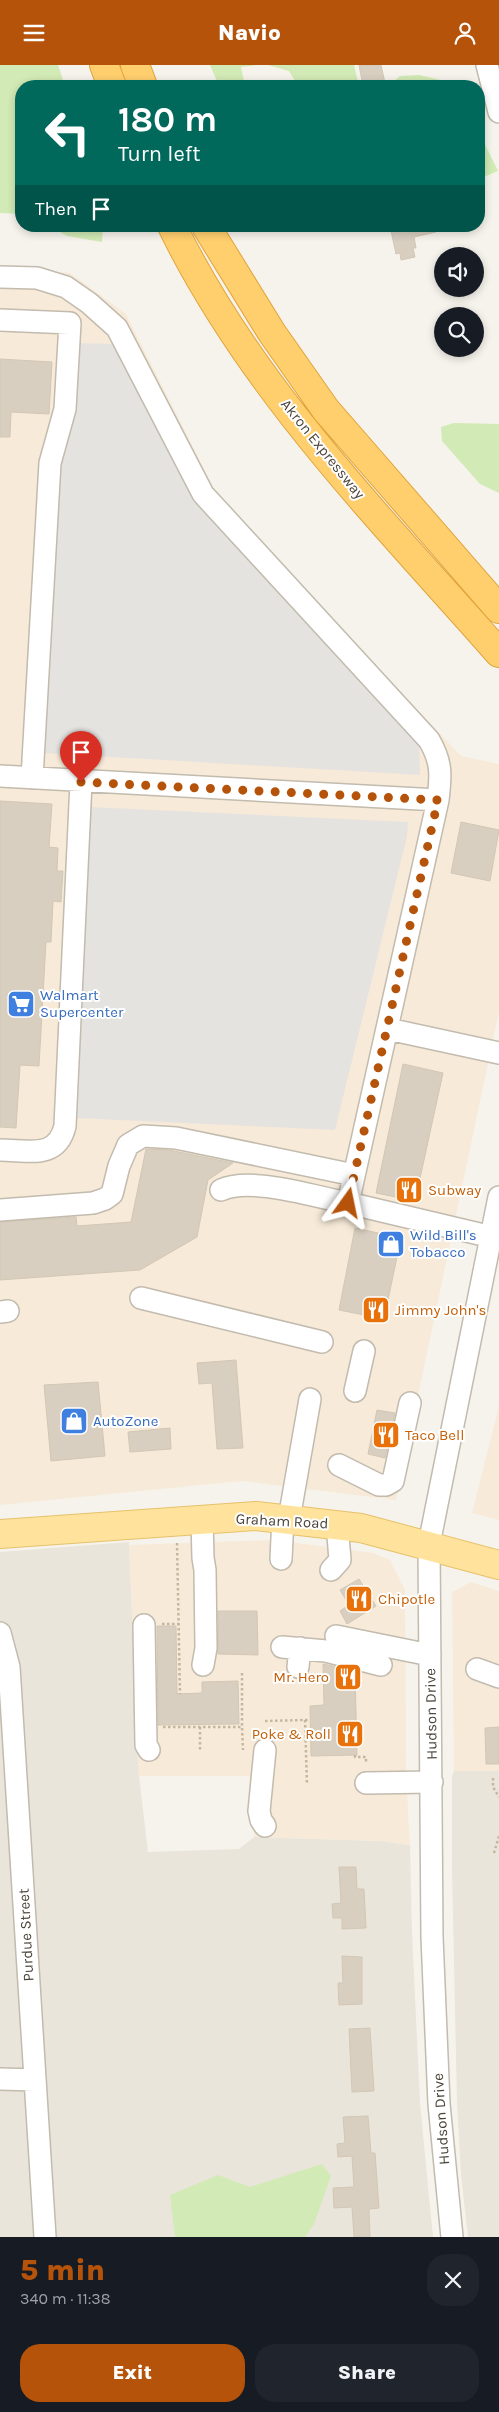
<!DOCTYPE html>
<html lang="en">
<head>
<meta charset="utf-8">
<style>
  :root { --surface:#171b24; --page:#20242c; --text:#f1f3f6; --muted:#9ea1a6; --accent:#b45309 }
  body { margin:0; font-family:Karla,sans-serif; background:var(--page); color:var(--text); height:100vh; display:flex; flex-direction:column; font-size:19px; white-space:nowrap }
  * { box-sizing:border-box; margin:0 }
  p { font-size:16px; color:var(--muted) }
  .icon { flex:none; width:28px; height:28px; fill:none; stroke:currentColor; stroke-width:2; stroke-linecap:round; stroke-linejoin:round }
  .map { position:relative; height:2172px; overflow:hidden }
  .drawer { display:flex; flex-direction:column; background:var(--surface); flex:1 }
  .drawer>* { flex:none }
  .banner { position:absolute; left:15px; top:15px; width:470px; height:152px; border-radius:20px; box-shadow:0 2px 8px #0003; background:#00695c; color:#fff; overflow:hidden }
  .fabs { position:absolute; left:434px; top:182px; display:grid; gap:10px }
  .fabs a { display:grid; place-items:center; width:50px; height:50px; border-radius:50%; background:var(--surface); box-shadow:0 2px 8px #0003; font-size:25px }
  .pin { position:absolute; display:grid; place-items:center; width:42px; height:42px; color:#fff; margin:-51px -21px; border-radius:50% 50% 50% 0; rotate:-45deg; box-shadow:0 0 5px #0007 }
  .pin .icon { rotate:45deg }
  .me { position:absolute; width:55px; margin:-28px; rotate:12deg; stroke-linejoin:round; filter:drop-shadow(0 0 4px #0008) }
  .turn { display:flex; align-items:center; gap:18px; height:105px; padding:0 20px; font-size:22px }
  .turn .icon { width:65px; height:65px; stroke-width:2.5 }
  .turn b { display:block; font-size:35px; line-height:42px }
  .then { display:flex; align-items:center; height:48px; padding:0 20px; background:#0003; gap:10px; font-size:19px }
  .round { display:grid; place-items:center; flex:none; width:52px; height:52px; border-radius:20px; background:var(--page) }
  .summary { display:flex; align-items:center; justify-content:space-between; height:85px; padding:0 20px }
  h1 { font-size:30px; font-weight:800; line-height:38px; color:var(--accent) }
  .cta { display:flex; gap:10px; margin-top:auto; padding:10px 20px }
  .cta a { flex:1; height:58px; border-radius:20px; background:var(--accent); color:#fff; font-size:20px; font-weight:800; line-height:58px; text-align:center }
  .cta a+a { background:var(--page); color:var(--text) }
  header { display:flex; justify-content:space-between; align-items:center; height:65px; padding:0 20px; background:var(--accent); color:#fff; font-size:22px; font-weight:800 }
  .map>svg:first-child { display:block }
  .residential { fill:#eae5da }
  .commercial { fill:#f7ead8 }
  .green { fill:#d2eab5 }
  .parking { fill:#e5e3e0 }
  .building { fill:#d8cfc1; stroke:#d3c7b4 }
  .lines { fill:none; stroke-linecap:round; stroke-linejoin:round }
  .minor-casing { stroke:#c2bbae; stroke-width:24 }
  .major-casing { stroke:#e6c16a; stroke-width:30 }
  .highway-casing { stroke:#e0a43c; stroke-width:30 }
  .path { stroke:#c4b79f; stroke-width:2.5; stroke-dasharray:2.5 2.5; stroke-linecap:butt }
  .minor { stroke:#fff; stroke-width:21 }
  .major { stroke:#ffe39c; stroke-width:28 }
  .highway { stroke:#ffcf6e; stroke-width:28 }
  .route { stroke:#b45309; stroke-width:9; stroke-dasharray:0 16.2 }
  .labels { text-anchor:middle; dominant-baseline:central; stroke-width:4; stroke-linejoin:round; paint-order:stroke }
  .street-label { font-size:15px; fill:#4b4439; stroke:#fff }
  .shop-label { font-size:15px; fill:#366cbe; stroke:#fff; text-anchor:start }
  .food-label { font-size:15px; fill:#c56008; stroke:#fff; text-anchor:start }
</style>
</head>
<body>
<header><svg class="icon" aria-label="menu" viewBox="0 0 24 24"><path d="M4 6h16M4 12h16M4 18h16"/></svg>Navio<svg class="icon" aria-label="person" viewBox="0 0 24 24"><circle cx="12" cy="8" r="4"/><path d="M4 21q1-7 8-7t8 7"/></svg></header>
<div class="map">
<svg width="499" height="2172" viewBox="0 0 499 2172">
  <rect width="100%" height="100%" fill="#f6f3ec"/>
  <!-- residential -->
  <path class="residential" d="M129 1477 139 1711 148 1787 239 1784 254 1772 381 1776 410 1780 412 1868 420 2038 433 2172H0V1487Z
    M454 1706H499V2172H468L461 2110 457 2038 452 1804V1711Z"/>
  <!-- commercial -->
  <path class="commercial" d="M0 203 70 208 126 249 217 430 461 691 499 699V946L396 1435 242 1416 0 1440Z
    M499 1341V1455L472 1448Z
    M274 1475 373 1488 390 1495 405 1525 406 1709 410 1780 381 1776 254 1772 249 1711H139L129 1480Z
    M471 1517 499 1526V1706H454L452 1527Z"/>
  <!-- green -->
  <path class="green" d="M0 0H58L65 21H21V149L0 148Z
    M210 0H257L241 2 245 21H219Z
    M268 0H354L359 21H298L289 6Z
    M419 10 445 16 450 21H388L400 11Z
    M479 67 498 106 479 114Z
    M50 161H103L102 177 67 171Z
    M454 358 499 359V428L480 419 442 376 441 362Z
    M322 2099 331 2111 314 2159 305 2172H175L170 2130 218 2110 250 2122Z"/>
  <!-- parking -->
  <path class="parking" d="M78 278 113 279 177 402 419 676 420 710 43 688 61 393 75 350Z
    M89 742 408 757 407 771 335 1065 75 1053Z"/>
  <!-- building -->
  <path class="building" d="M359 0H381L385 18 363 21Z
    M390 161H436V167L414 172 416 183H413L415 192 401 195 400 188 396 189Z
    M0 294 52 297 49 349 11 347 10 372H0Z
    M0 736 52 739 49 782 58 783 57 806H63L61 837 53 836 51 877H46L39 1001 20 1000 16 1063 0 1062Z
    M461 757 499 765 490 816 451 808Z
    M403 999 443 1008 415 1136 376 1128Z
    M146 1084 169 1085 233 1098 208 1115 197 1172 140 1205 0 1215V1157L76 1152 77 1161 131 1157Z
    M355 1163 401 1173 384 1254 339 1245Z
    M236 1295 243 1383 217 1384 212 1318 199 1319 197 1298Z
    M98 1317 105 1391 51 1396 44 1320Z
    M377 1345 395 1348 385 1393 368 1389Z
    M170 1363 171 1384 130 1387 128 1367Z
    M359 1514 376 1541 347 1559 340 1546 349 1540 340 1525Z
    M218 1546H257L258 1590 218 1589Z
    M157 1561H176L177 1629 202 1628V1617L238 1616 239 1659 158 1660Z
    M323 1599 355 1606 357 1690 311 1691 310 1641 324 1640Z
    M499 1662V1699H486L485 1663Z
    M339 1802H356L357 1824H364L366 1863 342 1864V1853H333L332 1839 341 1838Z
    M342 1891 362 1892V1939L339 1940 338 1918H343Z
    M370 1963 374 2026 352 2027 349 1964Z
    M368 2051 371 2088H375L379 2143 369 2144 370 2172H354L352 2142 334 2143 333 2123 354 2122 352 2091 338 2092 337 2079 345 2078 343 2052Z"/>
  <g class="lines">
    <!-- minor casing -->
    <g class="minor-casing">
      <path id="minor" d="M487 0 499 47
        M0 212 37 213 66 222 89 238 117 263 203 429 429 675C442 697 441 710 438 735L348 1138 492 1172
        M0 255 70 258 65 344 50 398 32 713
        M0 711 438 735
        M388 964 499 988
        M0 1085C28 1085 57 1095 65 1061L81 717
        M221 1125C251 1111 315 1132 348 1138
        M0 1145 93 1138 105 1134 112 1129 119 1101 128 1080 143 1071 176 1073 354 1110
        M141 1233 322 1277
        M0 1247 8 1246
        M355 1326 364 1286
        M339 1400 379 1420H386L393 1416 410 1338
        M202 1454 203 1493 205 1505 206 1583 203 1600
        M289 1454 310 1334
        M281 1494 283 1453
        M331 1505 340 1495 337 1459
        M144 1560 146 1680 149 1685
        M0 1568 9 1602 45 2172
        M336 1571 430 1590
        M282 1582 326 1586 381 1600
        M298 1602 300 1583
        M477 1604 499 1612
        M265 1685 259 1746 261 1755 265 1761
        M366 1718 432 1717
        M0 2014 35 2015
        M452 2172 439 2039 432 1872 429 1479 499 1132"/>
    </g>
    <!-- major casing -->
    <g class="major-casing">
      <path id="major" d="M0 1469 256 1451 361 1463 499 1500"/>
    </g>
    <!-- highway casing -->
    <g class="highway-casing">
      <path id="highway" d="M104 0 112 21
        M135 0 143 21
        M172 161C251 323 381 454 499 588
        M206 161 272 268 326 345 499 544"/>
    </g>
    <!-- path -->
    <path class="path" d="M177 1478 180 1629
      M162 1559H179
      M242 1608V1662
      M305 1655H310
      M265 1656 305 1655 307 1720
      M163 1662H242L243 1685
      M200 1662V1686
      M355 1690V1692H366V1699
      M493 1713V1722L499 1732
      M494 1788 499 1771"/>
    <!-- minor -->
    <use href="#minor" class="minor"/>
    <!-- major -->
    <use href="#major" class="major"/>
    <!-- highway -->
    <use href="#highway" class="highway"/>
  </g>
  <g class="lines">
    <!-- route -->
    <path class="route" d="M81 717 438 735 348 1138"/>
  </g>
  <!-- icons -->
  <defs>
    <g id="supermarket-square" transform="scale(1.4375)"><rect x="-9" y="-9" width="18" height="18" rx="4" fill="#3f7fe0" stroke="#fff"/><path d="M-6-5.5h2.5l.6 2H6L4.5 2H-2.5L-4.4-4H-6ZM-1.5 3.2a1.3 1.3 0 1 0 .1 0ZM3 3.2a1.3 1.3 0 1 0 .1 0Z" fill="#fff"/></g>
    <g id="restaurant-square" transform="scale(1.4375)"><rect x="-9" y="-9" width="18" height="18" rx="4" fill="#e8710a" stroke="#fff"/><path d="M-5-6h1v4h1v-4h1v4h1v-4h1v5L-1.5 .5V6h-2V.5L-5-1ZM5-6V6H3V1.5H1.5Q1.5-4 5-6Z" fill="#fff"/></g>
    <g id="shop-square" transform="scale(1.4375)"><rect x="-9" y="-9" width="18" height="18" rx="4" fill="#3f7fe0" stroke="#fff"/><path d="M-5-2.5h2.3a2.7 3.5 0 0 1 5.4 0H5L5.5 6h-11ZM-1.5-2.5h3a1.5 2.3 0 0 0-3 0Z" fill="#fff"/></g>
  </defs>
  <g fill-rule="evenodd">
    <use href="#supermarket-square" x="21" y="939"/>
    <use href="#restaurant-square" x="409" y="1125"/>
    <use href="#shop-square" x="391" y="1179"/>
    <use href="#restaurant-square" x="376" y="1245"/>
    <use href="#shop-square" x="74" y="1356"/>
    <use href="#restaurant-square" x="386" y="1370"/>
    <use href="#restaurant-square" x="359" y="1534"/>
    <use href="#restaurant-square" x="348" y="1612"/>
    <use href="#restaurant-square" x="350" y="1669"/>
  </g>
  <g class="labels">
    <!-- street labels -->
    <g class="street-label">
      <text transform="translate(323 384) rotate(51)">Akron Expressway</text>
      <text transform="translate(282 1456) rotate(3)">Graham Road</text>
      <text transform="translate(431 1649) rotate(-91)">Hudson Drive</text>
      <text transform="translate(26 1870) rotate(-93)">Purdue Street</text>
      <text transform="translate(441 2054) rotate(-94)">Hudson Drive</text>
    </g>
    <!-- shop labels -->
    <g class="shop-label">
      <text x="40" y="930">Walmart<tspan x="40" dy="17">Supercenter</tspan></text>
      <text x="410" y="1170">Wild Bill's<tspan x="410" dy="17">Tobacco</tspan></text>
      <text x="93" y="1356">AutoZone</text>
    </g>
    <!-- food labels -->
    <g class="food-label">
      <text x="428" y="1125">Subway</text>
      <text x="395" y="1245">Jimmy John's</text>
      <text x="405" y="1370">Taco Bell</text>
      <text x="378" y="1534">Chipotle</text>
      <text x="329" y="1612" text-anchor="end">Mr. Hero</text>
      <text x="331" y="1669" text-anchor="end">Poke &amp; Roll</text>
    </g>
  </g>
</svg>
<div class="fabs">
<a><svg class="icon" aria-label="sound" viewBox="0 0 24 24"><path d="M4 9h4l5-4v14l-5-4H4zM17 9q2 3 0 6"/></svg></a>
<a><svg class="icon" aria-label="search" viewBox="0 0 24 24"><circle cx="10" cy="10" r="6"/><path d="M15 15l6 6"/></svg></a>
</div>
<div class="pin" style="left:81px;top:717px;background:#d93025"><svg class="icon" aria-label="arrive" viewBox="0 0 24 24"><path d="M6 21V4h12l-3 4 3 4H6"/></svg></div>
<svg class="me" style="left:348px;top:1138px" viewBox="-20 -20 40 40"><path d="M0-17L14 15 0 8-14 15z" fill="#b45309" stroke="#fff" stroke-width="4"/></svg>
<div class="banner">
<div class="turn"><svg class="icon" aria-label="left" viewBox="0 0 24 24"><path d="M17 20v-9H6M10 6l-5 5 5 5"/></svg><div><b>180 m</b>Turn left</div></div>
<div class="then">Then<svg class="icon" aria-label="arrive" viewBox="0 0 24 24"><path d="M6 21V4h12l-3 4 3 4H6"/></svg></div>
</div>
</div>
<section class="drawer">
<div class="summary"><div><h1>5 min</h1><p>340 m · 11:38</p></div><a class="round"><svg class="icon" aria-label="close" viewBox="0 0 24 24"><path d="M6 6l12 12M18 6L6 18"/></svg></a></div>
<div class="cta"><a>Exit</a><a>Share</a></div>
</section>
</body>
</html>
